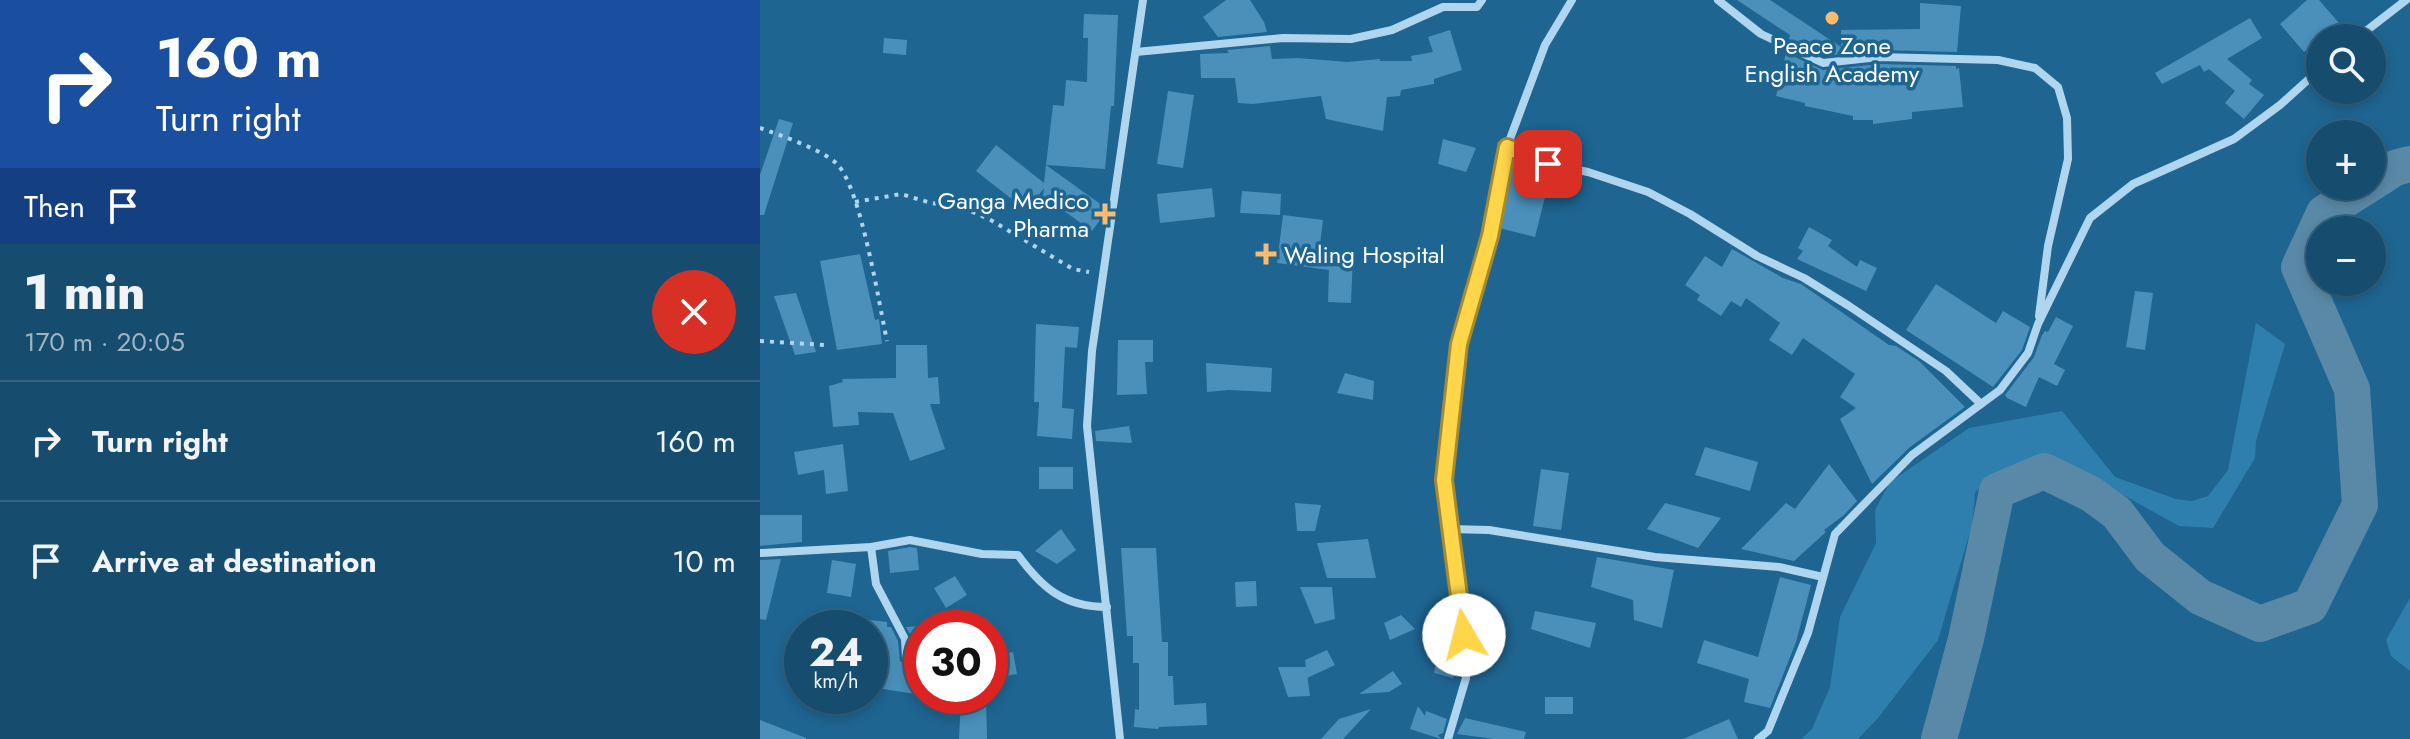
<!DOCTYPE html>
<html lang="en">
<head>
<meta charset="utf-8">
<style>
	:root { --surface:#164c6d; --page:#235675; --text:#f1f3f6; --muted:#9eb4c2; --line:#356380 }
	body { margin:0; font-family:Jost,sans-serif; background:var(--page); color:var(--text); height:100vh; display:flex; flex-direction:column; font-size:30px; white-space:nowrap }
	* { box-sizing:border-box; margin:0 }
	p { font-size:26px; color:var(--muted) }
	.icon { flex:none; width:44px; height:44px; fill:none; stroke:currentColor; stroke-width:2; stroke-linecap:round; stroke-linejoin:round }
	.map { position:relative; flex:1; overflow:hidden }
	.panel { display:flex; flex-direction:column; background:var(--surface); width:760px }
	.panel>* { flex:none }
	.banner { background:#1a4fa0; color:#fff; overflow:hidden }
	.controls { position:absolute; left:1546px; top:24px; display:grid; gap:16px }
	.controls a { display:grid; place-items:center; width:80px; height:80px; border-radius:50%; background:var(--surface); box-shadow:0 4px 12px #0003,0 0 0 2px var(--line); font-size:40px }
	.speed { position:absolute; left:24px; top:610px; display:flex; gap:16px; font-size:40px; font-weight:700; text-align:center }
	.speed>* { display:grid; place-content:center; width:104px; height:104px; border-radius:50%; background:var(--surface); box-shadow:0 4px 12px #0003,0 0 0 2px var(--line); line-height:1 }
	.speed small { font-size:20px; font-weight:400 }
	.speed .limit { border:12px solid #d22; background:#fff; color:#111 }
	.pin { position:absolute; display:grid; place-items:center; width:68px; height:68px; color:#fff; margin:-34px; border-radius:16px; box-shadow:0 4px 12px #0006 }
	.me { position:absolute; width:88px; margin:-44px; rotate:352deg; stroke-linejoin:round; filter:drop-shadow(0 0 6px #0008) }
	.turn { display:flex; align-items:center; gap:28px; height:168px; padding:0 24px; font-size:36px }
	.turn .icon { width:104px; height:104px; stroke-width:2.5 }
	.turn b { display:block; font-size:56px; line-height:68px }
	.then { display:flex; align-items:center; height:76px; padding:0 24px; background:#0003; gap:16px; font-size:30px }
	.round { display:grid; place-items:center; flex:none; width:84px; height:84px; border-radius:42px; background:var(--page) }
	.head { display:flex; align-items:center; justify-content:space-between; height:136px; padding:0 24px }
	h1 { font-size:48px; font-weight:800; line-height:60px }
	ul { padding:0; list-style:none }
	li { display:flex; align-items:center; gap:24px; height:120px; padding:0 24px; border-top:2px solid var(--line) }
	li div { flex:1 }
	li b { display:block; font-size:30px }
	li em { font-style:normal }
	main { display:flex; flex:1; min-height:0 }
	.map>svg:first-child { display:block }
	.green { fill:#2e7fad }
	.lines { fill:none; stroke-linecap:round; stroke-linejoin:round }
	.river { stroke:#5989a7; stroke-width:36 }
	.building { fill:#4a90ba }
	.path { stroke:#afd6ee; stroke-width:4; stroke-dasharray:4 6; stroke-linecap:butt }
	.minor { stroke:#afd6ee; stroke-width:8 }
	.route-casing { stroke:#a68a30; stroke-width:20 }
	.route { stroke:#ffd54a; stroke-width:14 }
	.poi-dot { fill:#fcba6e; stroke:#1e6591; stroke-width:3 }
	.labels { text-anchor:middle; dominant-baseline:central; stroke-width:7; stroke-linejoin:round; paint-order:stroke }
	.poi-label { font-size:24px; fill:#fff; stroke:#1e6591 }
</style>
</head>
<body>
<main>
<section class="panel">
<div class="banner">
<div class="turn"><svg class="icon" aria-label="right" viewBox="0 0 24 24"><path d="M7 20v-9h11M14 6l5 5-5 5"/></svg><div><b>160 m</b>Turn right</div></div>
<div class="then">Then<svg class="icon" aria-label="arrive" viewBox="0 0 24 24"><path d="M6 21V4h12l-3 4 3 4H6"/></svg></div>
</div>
<div class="head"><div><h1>1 min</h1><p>170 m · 20:05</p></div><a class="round" style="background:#d93025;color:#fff"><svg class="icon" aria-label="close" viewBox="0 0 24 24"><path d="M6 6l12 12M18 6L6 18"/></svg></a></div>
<ul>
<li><svg class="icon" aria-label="right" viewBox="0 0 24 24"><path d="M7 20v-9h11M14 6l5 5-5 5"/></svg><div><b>Turn right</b></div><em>160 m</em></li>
<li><svg class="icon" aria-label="arrive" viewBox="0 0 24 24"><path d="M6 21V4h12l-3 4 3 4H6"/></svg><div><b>Arrive at destination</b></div><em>10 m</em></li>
</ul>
</section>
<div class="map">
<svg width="1650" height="739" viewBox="0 0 1650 739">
	<rect width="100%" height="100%" fill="#1e6591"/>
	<!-- green -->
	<g class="green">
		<path d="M1496 323 1525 344 1496 441 1495 458 1453 528 1419 526 1307 464 1272 463 1226 480 1215 493 1212 525 1178 640 1118 718 1098 739H1041L1052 729 1070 687 1080 617 1116 543 1115 510 1130 482 1209 428 1302 411 1355 477 1416 499 1432 501 1448 496 1468 470Z"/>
		<path d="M1650 598V671L1631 656 1626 640Z"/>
	</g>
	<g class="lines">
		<!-- river -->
		<g class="river">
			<path d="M1612 183 1635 168 1650 164"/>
			<path d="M1179 739 1206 639 1237 491 1284 471 1331 494 1357 513 1390 557 1440 597 1500 624 1550 606 1600 505 1592 389 1539 267 1564 213 1607 186"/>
		</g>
	</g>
	<!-- building -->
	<g class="building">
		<path d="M466 0H490L504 22 507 32 458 37 443 17Z"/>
		<path d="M977 0H1010L1081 47V30L1160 29V3L1201 6 1197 52 1119 50 1064 56 1029 39 1030 35Z"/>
		<path d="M1547 0H1559L1579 23 1544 52 1520 24Z"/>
		<path d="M324 14 358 15 354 106H351L345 169 286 165 293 105 304 106 306 80 327 82 328 38H323Z"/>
		<path d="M1490 18 1502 38 1467 59 1492 80 1489 84 1504 95 1484 119 1465 103 1475 91 1449 69 1444 72 1440 65 1402 84 1395 73Z"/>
		<path d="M690 30 702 70 674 79V84L641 90 640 96 627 97 623 131 566 119 561 96 493 104 478 103 475 78H441L440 54 469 53 467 50 510 46 512 59 538 58 587 62 620 59V61H652L651 56 673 52 668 37Z"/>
		<path d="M124 38 147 40 146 55 123 53Z"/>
		<path d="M1026 53 1063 70 1119 64 1196 66V69L1199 68 1203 107 1152 112V119L1113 124V120H1093V116L1045 106V103L1016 96Z"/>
		<path d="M408 91 434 95 423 168 397 164Z"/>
		<path d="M19 119 33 123 4 215H0V175Z"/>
		<path d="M683 139 716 148 706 172 678 164Z"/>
		<path d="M236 145 284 183 286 165 346 208 345 213 332 231 283 196 284 188 267 211 216 171Z"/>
		<path d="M753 164 791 173 775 237 739 228Z"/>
		<path d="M452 188 455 217 400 223 397 194Z"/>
		<path d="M482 191 521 194 520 215 480 213Z"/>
		<path d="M523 215 563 220 559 253 593 255 591 303 568 302 569 270 517 263Z"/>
		<path d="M1049 227 1072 240 1068 246 1097 267 1100 260 1117 268 1106 291 1037 259 1043 251 1038 248Z"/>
		<path d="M972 249 1023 278 1041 284 1129 345 1136 346 1159 361 1205 407 1150 447 1112 484 1080 419 1096 408 1080 397 1095 374 1043 338 1032 355 1009 340 1020 323 986 298 981 307 971 301 961 316 937 300 940 295 925 285 945 256 962 267Z"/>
		<path d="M100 254 115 320 119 319 122 344 77 350 60 261Z"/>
		<path d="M1176 284 1236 323 1243 311 1270 327 1262 350 1233 387 1146 330Z"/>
		<path d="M1375 291 1393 293 1385 350 1366 347Z"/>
		<path d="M36 293 56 352 35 355 14 296Z"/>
		<path d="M1296 317 1313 326 1294 364 1305 370 1297 386 1279 377 1266 407 1247 398 1245 395 1274 357 1282 335 1285 331 1288 332Z"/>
		<path d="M276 324 319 327 317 348 305 347 302 408 314 409 312 439 277 436 279 402H274Z"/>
		<path d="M358 340H393V362H385L387 394 357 395Z"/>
		<path d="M136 345H167L168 378 178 377 180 404H170L185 449 150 461 133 413 98 412 99 425 73 427 69 386 83 382 82 379 136 378Z"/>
		<path d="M446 363 512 368 511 392 469 390 447 392Z"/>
		<path d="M585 373 614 381 613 400 577 393Z"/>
		<path d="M369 426 372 443 336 441 335 431Z"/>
		<path d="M83 444 88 491 66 494 64 470 38 475 34 452Z"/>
		<path d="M945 447 998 462 990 491 935 475Z"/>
		<path d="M1069 464 1097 501 1084 515 1064 530 1066 532 1034 561 981 549 1026 503 1035 509Z"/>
		<rect x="279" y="467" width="34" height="22"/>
		<path d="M781 469 809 473 801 530 773 526Z"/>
		<path d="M535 503 561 505 555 531H537Z"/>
		<path d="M905 503 961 518 938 548 887 529Z"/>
		<path d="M0 515H42V542L0 546Z"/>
		<path d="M301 529 316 550 297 564 275 551Z"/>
		<path d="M608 539 616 578H567L557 543Z"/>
		<path d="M150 547 157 548 159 570 130 573 128 551Z"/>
		<path d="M361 548H396L402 642H408V676H413L414 705 446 703 447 725 399 727 398 729 374 727 375 709 379 710V663H373V636H367Z"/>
		<path d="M837 557 914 570 902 628 874 620 873 600 831 587Z"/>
		<path d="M21 559 6 620 0 619V560Z"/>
		<path d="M72 560 96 564 91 597 67 593Z"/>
		<path d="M195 576 207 595 186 608 174 588Z"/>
		<path d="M1020 577 1051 585 1036 642 1010 708 984 702 989 679 937 663 944 640 998 657Z"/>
		<path d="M496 581 497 606 476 607 475 582Z"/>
		<path d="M540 587H572L575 619 555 624Z"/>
		<path d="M775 611 836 623 830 648 771 629Z"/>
		<path d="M641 615 655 629 630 640 624 623Z"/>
		<path d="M110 620 127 622V627H131L138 641 140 661 146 665 150 663 153 658 152 638 146 627 162 626V695L110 687Z"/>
		<path d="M567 650 575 665 547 678 545 660Z"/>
		<path d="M253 652 257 674 233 678 230 656Z"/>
		<path d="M677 655 696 661 693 678 674 673Z"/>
		<path d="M518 667H546L550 696 528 697Z"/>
		<path d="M633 671 642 684 629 692 599 694Z"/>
		<path d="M201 696H226L227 739H199Z"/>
		<rect x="785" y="697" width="28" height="17"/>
		<path d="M658 706 665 716 666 711 687 719 683 733 678 735 681 739 650 729Z"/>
		<path d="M611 709 583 739H561L579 719Z"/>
		<path d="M705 718 766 732 764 739H734L697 734Z"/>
		<path d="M969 719 978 739H923Z"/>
		<path d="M0 720 46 738V739H0Z"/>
	</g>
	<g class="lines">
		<!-- path -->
		<g class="path">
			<path d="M0 128C20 135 63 150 77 164 101 188 119 304 127 341"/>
			<path d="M95 202 141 194 171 203 201 207 229 219 313 269 329 272"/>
			<path d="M0 341 64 345"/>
		</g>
		<!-- minor -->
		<g class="minor">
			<path d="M958 0 1001 34 1063 63 1119 57 1238 60 1275 68 1298 87 1307 118 1308 159 1288 246 1279 316"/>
			<path d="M1597 38 1646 0"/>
			<path d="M376 52 523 38 591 39 632 30 683 7H717L722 0"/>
			<path d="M747 147 788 164 828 172 888 192 930 214 997 256 1044 278 1089 306 1186 371 1221 404"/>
			<path d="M689 529 729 530 895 557 1019 567 1063 577"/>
			<path d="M111 547 116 584 145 639 146 658"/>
			<path d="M0 553 111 547 150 540 222 554 258 555C282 588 304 607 347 607"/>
			<path d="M360 739 327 426 332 351 383 0"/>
			<path d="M688 739 706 678 704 635 684 480 699 344 730 236 747 147 785 45 812 0"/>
			<path d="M998 739 1008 731 1048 633 1075 534 1152 455 1240 390 1268 353 1278 324 1330 218 1373 184 1474 139 1520 105 1560 69"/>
		</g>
	</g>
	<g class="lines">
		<!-- route casing -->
		<g class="route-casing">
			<path id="route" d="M704 635 684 480 699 344 730 236 747 147 788 164"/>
		</g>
		<!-- route -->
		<use href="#route" class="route"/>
	</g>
	<!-- markers -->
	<g class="poi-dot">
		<circle cx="1072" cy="18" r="8"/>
		<path d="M341 202h8v8h8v8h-8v8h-8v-8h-8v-8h8z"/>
		<path d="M502 242h8v8h8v8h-8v8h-8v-8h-8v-8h8z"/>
	</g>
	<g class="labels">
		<!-- poi labels -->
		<g class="poi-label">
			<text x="1072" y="45">Peace Zone<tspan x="1072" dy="28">English Academy</tspan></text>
			<text x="329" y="200" text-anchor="end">Ganga Medico<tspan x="329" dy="28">Pharma</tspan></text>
			<text x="524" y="254" text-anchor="start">Waling Hospital</text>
		</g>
	</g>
</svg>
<div class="controls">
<a><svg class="icon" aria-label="search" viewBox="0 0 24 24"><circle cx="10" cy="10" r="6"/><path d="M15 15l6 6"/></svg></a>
<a>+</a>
<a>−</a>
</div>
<div class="speed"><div>24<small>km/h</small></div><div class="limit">30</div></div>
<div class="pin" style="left:788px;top:164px;background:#d93025"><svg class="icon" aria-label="arrive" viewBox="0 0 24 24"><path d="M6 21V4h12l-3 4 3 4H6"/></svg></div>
<svg class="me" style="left:704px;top:635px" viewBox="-20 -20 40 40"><circle r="19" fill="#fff"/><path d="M0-13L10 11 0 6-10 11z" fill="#ffd54a"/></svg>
</div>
</main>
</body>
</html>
